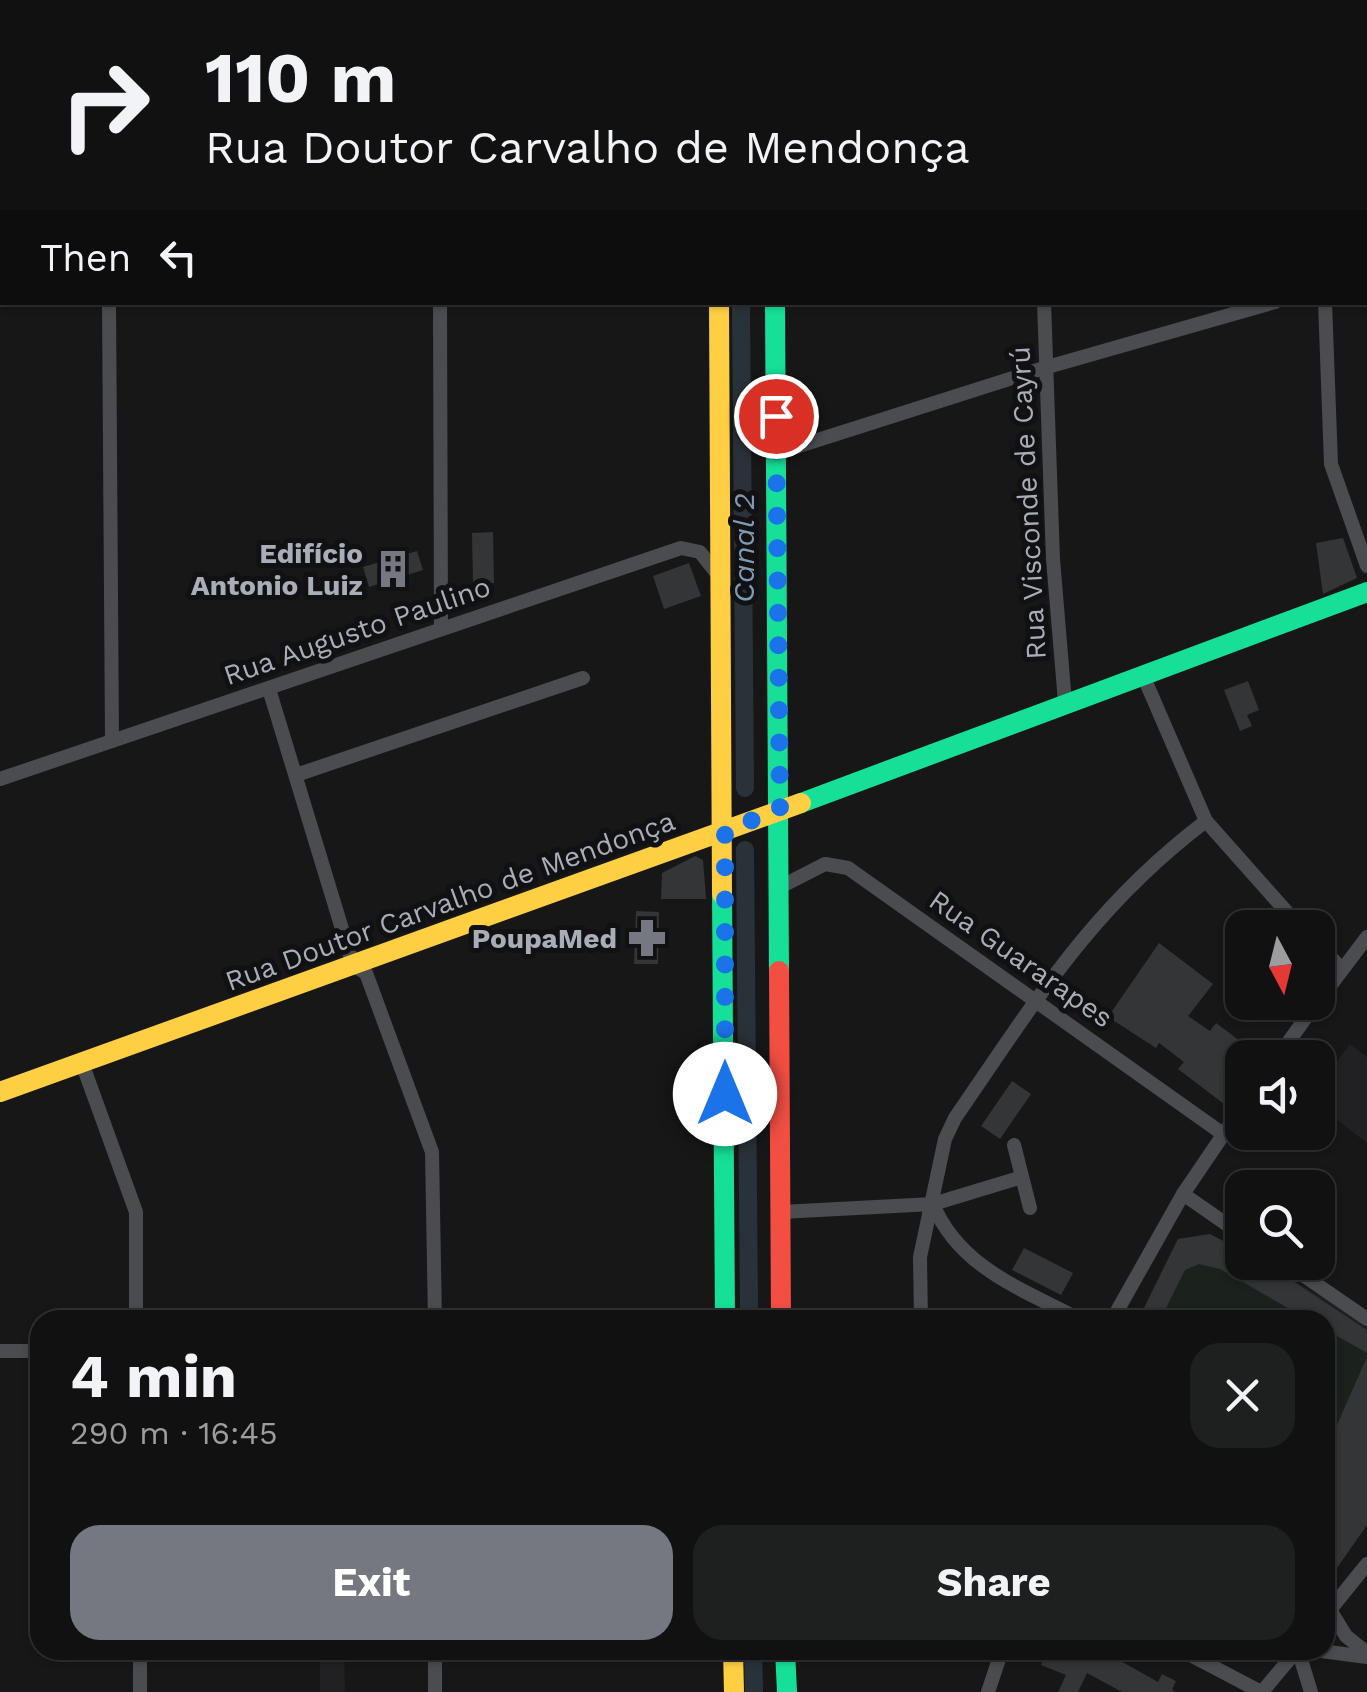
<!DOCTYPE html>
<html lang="en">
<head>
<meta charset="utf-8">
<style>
	:root { --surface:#111; --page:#1e1f1f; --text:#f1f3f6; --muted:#9c9d9f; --line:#303131; --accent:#757880 }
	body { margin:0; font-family:"Work Sans",sans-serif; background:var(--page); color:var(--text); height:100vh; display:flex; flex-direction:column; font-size:38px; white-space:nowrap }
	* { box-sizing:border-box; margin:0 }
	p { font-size:32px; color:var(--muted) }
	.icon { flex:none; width:55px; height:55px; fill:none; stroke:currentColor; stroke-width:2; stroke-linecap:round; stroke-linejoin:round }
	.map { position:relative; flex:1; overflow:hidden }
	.sheet { position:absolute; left:30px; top:1310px; width:1305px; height:350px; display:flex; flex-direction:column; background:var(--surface); border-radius:30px; box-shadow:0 2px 8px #0004,0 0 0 2px var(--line) }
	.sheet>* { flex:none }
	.hud { position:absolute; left:0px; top:0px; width:1368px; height:305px; box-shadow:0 2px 8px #0004,0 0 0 2px var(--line); background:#111; color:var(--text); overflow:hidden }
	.needle { width:65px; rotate:173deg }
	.fabs { position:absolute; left:1225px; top:910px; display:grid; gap:20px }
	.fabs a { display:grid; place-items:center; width:110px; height:110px; border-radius:20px; background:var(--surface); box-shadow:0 2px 8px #0004,0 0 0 2px var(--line); font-size:50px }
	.pin { position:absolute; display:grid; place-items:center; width:85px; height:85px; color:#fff; margin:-42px; border:5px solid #fff; border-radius:50%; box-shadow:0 2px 10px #0007 }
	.me { position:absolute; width:110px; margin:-55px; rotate:0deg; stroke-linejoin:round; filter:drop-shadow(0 0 8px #0008) }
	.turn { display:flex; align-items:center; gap:35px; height:210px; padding:0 40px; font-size:45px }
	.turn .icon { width:130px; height:130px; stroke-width:2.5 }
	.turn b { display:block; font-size:70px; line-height:85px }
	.then { display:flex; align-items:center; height:95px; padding:0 40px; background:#0003; gap:20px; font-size:38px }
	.round { display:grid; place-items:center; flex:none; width:105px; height:105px; border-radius:30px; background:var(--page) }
	.headline { display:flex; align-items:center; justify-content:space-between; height:170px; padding:0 40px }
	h1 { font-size:60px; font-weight:700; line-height:75px }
	.primary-button { display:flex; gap:20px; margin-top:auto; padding:20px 40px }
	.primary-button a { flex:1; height:115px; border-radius:30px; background:var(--accent); color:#fff; font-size:40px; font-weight:700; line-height:115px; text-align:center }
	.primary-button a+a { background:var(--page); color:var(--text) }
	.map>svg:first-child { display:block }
	.built { fill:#212124 }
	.green { fill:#1b211c }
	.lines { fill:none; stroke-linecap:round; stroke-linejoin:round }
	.canal { stroke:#2a3239; stroke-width:18 }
	.building { fill:#343537 }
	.street { stroke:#4b4c50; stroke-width:14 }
	.fast { stroke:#16e098; stroke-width:20 }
	.slow { stroke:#ffcf43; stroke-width:20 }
	.jam { stroke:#f24e42; stroke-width:20 }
	.route { stroke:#1a73e8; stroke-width:18; stroke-dasharray:0 32.4 }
	.labels { text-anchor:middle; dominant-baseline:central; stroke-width:10; stroke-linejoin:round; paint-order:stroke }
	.street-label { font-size:28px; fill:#a8adb8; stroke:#111113 }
	.poi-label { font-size:28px; font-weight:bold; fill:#a8adb8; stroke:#111113; text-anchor:end }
	.water-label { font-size:30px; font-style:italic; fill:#7f9bb3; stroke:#111113 }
</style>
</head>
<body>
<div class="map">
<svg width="1367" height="1692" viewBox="0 0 1367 1692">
	<rect width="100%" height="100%" fill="#171717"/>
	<!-- built -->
	<g class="built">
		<path d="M1350 1044 1367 1057V1143L1318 1105V1087Z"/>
		<path d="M286 1650H344L345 1692H320V1660H287Z"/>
	</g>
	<!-- green -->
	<path class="green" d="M1210 1234 1242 1251V1262L1264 1263 1367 1323V1525L1325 1585V1320H1138L1178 1239Z"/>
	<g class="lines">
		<!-- canal -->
		<g class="canal">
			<path d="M740 0V2"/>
			<path d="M741 307 745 788"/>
			<path d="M745 850 749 1309"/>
			<path d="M753 1650 754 1692"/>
		</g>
	</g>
	<!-- building -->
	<g class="building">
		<path d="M493 532 494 583H473L472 533Z"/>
		<path d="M1343 538 1357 578 1323 594 1316 543Z"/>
		<path d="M417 551 423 570 369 587 363 567Z"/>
		<path d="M689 563 701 596 664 609 653 576Z"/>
		<path d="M1248 681 1259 710 1247 715 1252 726 1240 731 1224 690Z"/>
		<path d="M695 856 703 860 706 899H661L662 873Z"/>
		<path d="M636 911 659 912 658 964H634Z"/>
		<path d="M1159 943 1213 984 1188 1016 1210 1031 1216 1023 1263 1058H1242V1079L1224 1104 1178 1069 1184 1062 1159 1043 1156 1048 1108 1017Z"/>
		<path d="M1012 1081 1031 1094 1000 1139 981 1126Z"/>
		<path d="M1210 1234 1242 1251V1262H1264L1367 1330V1353L1325 1329V1320H1309L1220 1269 1199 1264 1185 1270 1160 1320H1138L1178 1239Z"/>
		<path d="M1024 1248 1073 1273 1061 1295 1012 1270Z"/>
		<path d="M1367 1357V1525L1325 1585V1452Z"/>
		<path d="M1047 1650H1101L1158 1682 1162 1674 1176 1681 1172 1690 1176 1692H1122L1087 1673 1078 1692H1058L1066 1675 1041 1665Z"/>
	</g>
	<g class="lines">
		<!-- street -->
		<g class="street">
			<path d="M104 0V2"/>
			<path d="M438 0V2"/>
			<path d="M1323 0V2"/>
			<path d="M1047 2V0"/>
			<path d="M0 293H2"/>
			<path d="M109 302 112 741"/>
			<path d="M440 302 441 627"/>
			<path d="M1044 302 1053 559 1065 702"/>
			<path d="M1325 302 1331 464 1367 566"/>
			<path d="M777 453 1044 368 1275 302"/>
			<path d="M1142 673 1206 821 1301 928"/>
			<path d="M269 689 353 965 366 973 432 1152 435 1320"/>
			<path d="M296 775 583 678"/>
			<path d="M0 779 681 548 700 552 718 575"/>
			<path d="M782 886 825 864 848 868 1223 1134"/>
			<path d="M1318 944 1342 969"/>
			<path d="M1318 1002 1367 937"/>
			<path d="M1277 1058 1317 1002"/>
			<path d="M82 1063 136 1212V1320"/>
			<path d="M1014 1145 1030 1208"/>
			<path d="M1183 1194 1242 1235"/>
			<path d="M933 1204 1022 1177"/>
			<path d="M781 1212 933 1204C959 1268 1024 1290 1081 1320"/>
			<path d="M1284 1262 1367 1319"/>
			<path d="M921 1320 920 1257 945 1139 955 1118C1035 1002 1091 908 1206 821"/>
			<path d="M1112 1320 1183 1194 1242 1107"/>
			<path d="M0 1351H40"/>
			<path d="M1330 1610 1346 1636 1367 1653"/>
			<path d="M1325 1616 1367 1564"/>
			<path d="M140 1650V1692"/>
			<path d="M1181 1650 1261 1692"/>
			<path d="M1298 1650 1311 1692"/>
			<path d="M1314 1650 1367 1657"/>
			<path d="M435 1692V1650"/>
			<path d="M988 1692 1002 1650"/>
			<path d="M1262 1692 1297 1650"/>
		</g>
		<!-- fast -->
		<g class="fast">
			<path d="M775 302 779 971"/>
			<path d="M801 803 1367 592"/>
			<path d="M722 894 725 1320"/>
			<path d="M785 1650 787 1692"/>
		</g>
		<!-- slow -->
		<g class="slow">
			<path d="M715 0V2"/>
			<path d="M719 302 722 894"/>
			<path d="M0 1092 801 803"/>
			<path d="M733 1650 734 1692"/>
		</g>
		<!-- jam -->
		<g class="jam">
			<path d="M773 0V2"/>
			<path d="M779 971 781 1320"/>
		</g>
	</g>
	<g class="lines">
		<!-- route -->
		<path class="route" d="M725 1094V831L780 809 776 416"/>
	</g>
	<!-- icons -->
	<defs>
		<g id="building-bare" transform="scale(3)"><path d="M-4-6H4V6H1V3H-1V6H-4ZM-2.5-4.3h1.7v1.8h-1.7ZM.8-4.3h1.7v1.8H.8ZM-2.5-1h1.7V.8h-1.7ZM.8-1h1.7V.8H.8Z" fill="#757880" stroke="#111113" stroke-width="2.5" paint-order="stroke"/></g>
		<g id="pharmacy-bare" transform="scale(3)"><path d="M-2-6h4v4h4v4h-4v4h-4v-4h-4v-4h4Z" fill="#757880" stroke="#111113" stroke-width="2.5" paint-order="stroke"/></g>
	</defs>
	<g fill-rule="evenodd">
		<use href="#building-bare" x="393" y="569"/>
		<use href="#pharmacy-bare" x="647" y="938"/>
	</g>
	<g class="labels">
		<!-- street labels -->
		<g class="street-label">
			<text transform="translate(1028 503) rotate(-93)">Rua Visconde de Cayrú</text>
			<text transform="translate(357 631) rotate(-19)">Rua Augusto Paulino</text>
			<text transform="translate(450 901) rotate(-20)">Rua Doutor Carvalho de Mendonça</text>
			<text transform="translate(1021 959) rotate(35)">Rua Guararapes</text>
		</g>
		<!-- poi labels -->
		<g class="poi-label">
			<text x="363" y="553">Edifício<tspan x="363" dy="32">Antonio Luiz</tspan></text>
			<text x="617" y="938">PoupaMed</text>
		</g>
		<!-- water labels -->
		<g class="water-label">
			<text transform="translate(743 548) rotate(-90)">Canal 2</text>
		</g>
	</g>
</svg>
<div class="fabs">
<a><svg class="needle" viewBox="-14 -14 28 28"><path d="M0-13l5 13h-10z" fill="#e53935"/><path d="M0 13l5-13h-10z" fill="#9c9d9f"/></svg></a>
<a><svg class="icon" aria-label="sound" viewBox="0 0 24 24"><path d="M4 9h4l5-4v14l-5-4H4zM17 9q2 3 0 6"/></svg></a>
<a><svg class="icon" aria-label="search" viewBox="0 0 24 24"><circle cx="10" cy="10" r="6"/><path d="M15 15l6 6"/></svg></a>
</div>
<div class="pin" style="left:776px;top:416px;background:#d93025"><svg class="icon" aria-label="arrive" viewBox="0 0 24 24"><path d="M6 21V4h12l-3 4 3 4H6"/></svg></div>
<svg class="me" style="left:725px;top:1094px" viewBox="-20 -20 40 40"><circle r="19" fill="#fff"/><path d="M0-13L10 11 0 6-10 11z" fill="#1a73e8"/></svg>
<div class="hud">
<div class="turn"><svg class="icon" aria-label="right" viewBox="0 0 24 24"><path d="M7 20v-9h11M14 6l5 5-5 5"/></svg><div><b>110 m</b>Rua Doutor Carvalho de Mendonça</div></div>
<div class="then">Then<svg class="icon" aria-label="left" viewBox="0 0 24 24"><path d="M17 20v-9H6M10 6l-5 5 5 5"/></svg></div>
</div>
<section class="sheet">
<div class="headline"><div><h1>4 min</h1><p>290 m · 16:45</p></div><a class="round"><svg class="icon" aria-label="close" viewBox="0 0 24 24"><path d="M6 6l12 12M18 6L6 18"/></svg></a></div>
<div class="primary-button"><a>Exit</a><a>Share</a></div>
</section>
</div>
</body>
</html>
